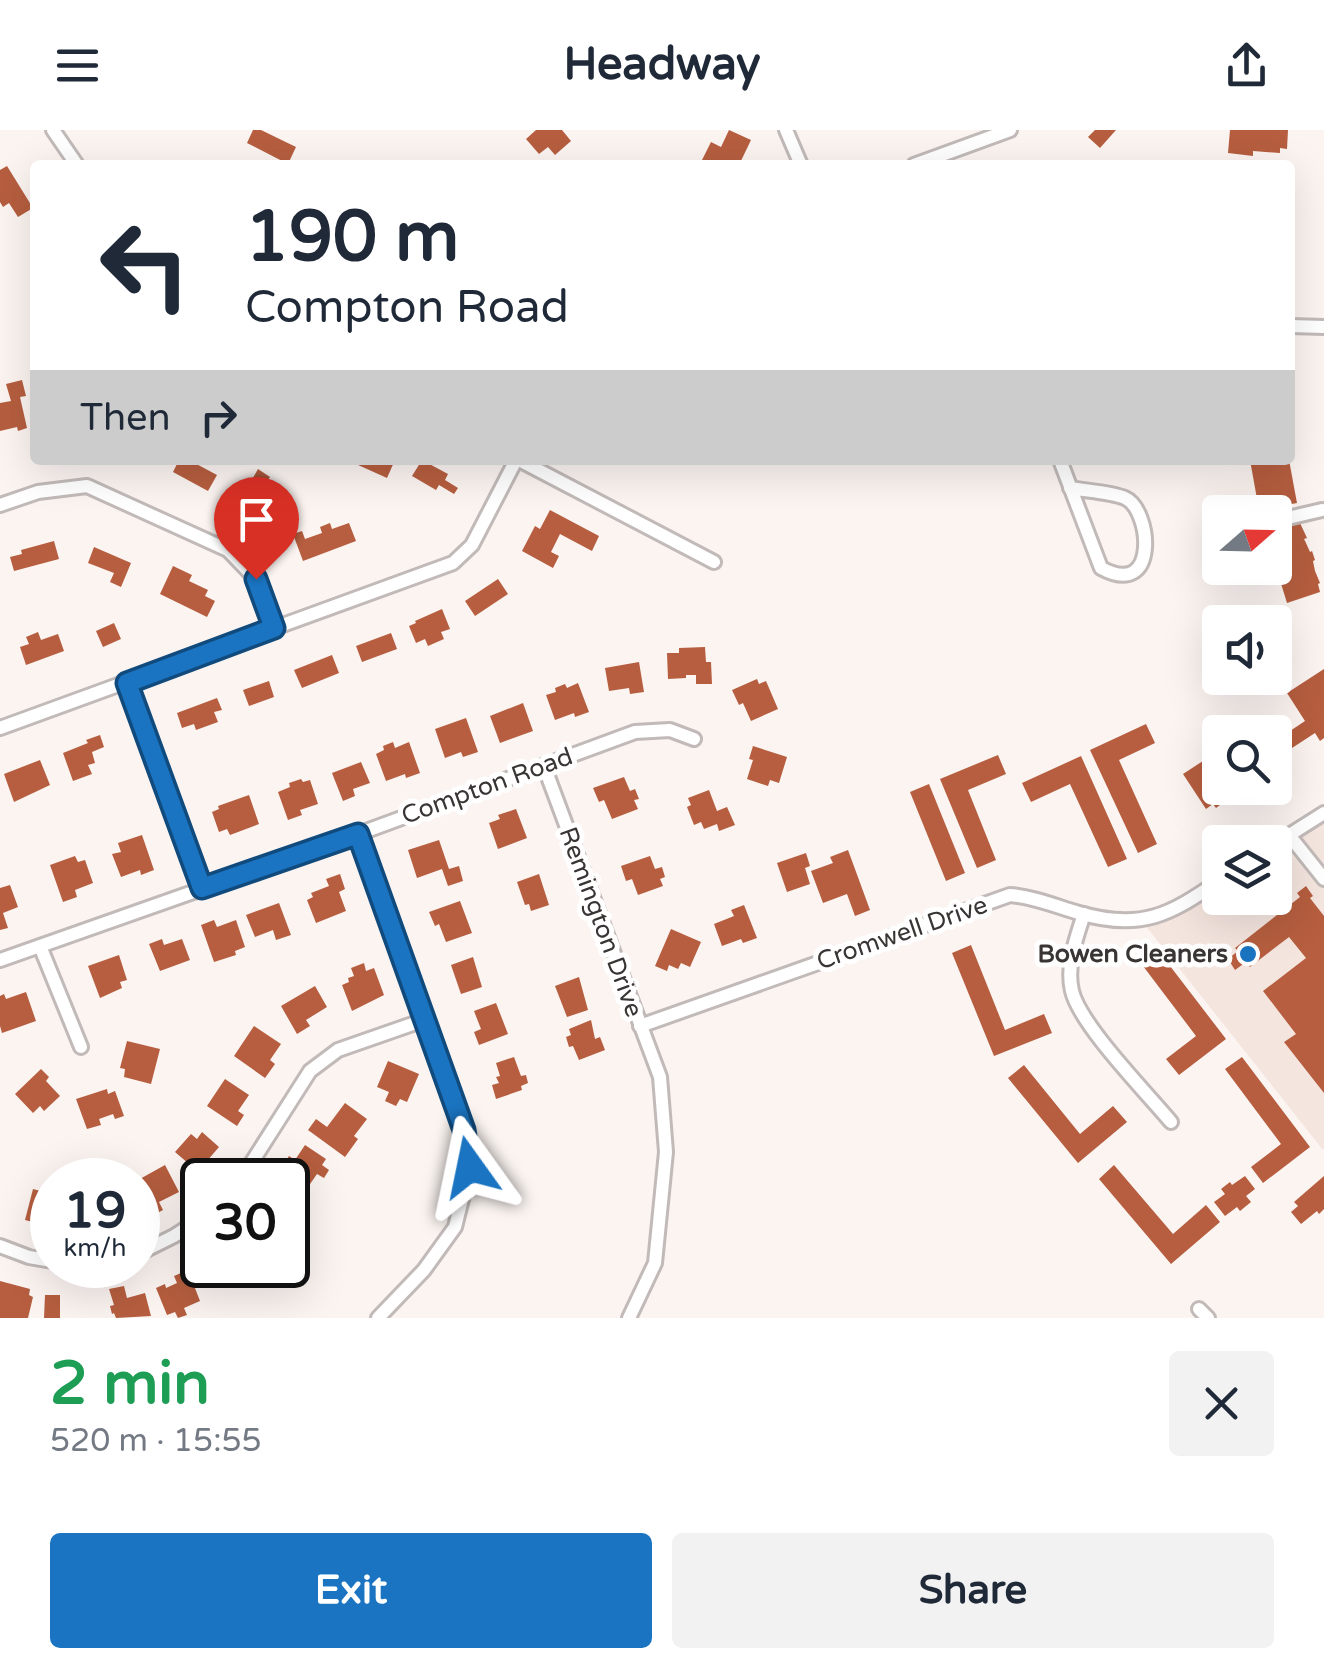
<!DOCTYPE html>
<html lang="en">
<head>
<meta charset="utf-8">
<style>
	:root { --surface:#fff; --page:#f2f2f3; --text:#1f2937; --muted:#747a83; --accent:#1a74c1 }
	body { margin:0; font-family:"Varela Round",sans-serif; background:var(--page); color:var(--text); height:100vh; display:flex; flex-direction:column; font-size:38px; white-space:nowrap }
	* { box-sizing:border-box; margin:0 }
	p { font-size:32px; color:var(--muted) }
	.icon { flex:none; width:55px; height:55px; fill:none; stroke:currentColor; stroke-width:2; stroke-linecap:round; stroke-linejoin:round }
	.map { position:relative; height:1188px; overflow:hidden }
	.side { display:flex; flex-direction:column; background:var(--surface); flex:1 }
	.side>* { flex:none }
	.banner { position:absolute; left:30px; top:30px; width:1265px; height:305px; border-radius:10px; box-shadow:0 10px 40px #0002; background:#fff; color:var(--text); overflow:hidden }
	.needle { width:65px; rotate:70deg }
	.fabs { position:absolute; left:1202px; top:365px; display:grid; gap:20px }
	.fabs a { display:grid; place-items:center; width:90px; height:90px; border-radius:10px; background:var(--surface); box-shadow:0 10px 40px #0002; font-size:50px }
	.speed { position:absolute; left:30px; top:1028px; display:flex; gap:20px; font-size:50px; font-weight:700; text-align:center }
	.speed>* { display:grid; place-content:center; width:130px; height:130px; border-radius:50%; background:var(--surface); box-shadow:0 10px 40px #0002; line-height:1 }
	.speed small { font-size:25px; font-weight:400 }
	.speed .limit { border:5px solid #111; border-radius:15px; background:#fff; color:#111 }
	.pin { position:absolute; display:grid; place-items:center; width:85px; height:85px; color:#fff; margin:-102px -42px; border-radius:50% 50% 50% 0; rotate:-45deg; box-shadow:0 0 10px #0007 }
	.pin .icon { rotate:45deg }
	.me { position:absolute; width:110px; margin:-55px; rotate:348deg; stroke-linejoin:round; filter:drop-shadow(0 0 8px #0008) }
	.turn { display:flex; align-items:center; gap:35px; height:210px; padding:0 50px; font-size:45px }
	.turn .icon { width:130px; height:130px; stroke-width:2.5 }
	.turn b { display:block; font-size:70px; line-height:85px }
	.then { display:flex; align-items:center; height:95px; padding:0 50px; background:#0003; gap:20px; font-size:38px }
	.round { display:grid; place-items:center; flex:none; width:105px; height:105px; border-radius:10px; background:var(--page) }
	.head { display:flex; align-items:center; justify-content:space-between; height:170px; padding:0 50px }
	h1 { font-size:60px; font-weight:800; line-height:75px; color:#1e9e55 }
	.action { display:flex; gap:20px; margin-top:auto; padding:20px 50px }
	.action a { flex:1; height:115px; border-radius:10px; background:var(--accent); color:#fff; font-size:40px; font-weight:800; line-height:115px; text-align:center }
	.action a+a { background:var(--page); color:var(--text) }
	header { display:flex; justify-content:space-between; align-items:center; height:130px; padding:0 50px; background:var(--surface); font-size:45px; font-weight:800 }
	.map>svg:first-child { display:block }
	.built { fill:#f5e5df }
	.building { fill:#b65e3f }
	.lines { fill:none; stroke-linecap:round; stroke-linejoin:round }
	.minor-casing { stroke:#c1bab8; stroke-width:18 }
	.minor { stroke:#fff; stroke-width:12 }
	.route-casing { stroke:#114b7d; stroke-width:25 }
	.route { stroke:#1a74c1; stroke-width:18 }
	.poi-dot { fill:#1a74c1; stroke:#fff; stroke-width:4 }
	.labels { text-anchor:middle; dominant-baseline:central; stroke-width:10; stroke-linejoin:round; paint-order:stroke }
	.street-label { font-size:25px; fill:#383534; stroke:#fff }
	.poi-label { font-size:25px; font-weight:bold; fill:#383534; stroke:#fff; text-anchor:end }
</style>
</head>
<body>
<header><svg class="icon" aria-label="menu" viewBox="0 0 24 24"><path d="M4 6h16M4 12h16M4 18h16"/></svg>Headway<svg class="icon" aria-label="share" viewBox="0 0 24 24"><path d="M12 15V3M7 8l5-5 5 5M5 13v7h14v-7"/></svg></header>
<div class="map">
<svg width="1324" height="1188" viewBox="0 0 1324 1188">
	<rect width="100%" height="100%" fill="#fbf4f1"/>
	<!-- built -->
	<path class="built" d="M1324 683V1018L1323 1020 1141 790 1220 750V768H1275V714Z"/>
	<!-- building -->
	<g class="building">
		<path d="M253 0H261L296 17 288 34 247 13Z"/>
		<path d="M536 0H562L571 11 555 25 548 17 539 24 526 9Z"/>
		<path d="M729 0 751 10 739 35H713L702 30 711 12 721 17Z"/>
		<path d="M1095 0H1116L1100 18 1088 7Z"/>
		<path d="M1230 0H1288L1287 19 1280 18V23L1253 21V26L1228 23Z"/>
		<path d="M7 36 33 78 18 87 9 73 3 77 0 72V40Z"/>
		<path d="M22 250 26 266 20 267 27 298 18 301 17 297 0 301V273L11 271 6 254Z"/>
		<path d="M179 330H189L217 345 208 361 173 342Z"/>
		<path d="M347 330H395L387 348Z"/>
		<path d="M422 330 448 344 445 350 458 358 454 364 439 355 436 360 412 346Z"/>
		<path d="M1250 330H1289L1297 373 1259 380Z"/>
		<path d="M258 339 270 347 262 358 286 374 272 393 240 371Z"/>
		<path d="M550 380 599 406 592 421 560 404 551 422 559 426 553 438 522 421 535 396 540 399Z"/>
		<path d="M330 393 332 399 349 393 356 411 303 431 293 404 302 401 305 409 322 403 320 397Z"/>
		<path d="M1300 393 1307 408 1304 409 1306 413 1310 422 1312 421 1315 430 1313 431 1315 441 1320 453 1318 454 1320 462 1287 473 1275 434V400Z"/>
		<path d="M54 411 59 429 14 441 10 427 22 424 21 420Z"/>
		<path d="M94 417 131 433 121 457 110 452 114 443 88 433Z"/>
		<path d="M173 436 192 445 189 451 208 460 205 466 215 471 207 487 160 464Z"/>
		<path d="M498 449 508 464 475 486 465 471Z"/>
		<path d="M442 479 450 499 441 502 444 509 428 516 425 509 416 513 409 496 416 493 415 491Z"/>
		<path d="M114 493 121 509 103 517 96 501Z"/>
		<path d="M38 502 41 510 58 504 64 521 26 535 20 517 29 514 26 507Z"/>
		<path d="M391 503 397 519 362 532 356 516Z"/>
		<path d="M705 517 706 532H711L712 554H696V545H686V548L668 549 667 523H679V518Z"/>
		<path d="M332 525 339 543 302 558 294 540Z"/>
		<path d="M639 532 644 562 630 564 629 558 609 561 605 538Z"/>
		<path d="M1324 539V608L1320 611 1315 603 1292 618 1284 605 1305 591 1287 563Z"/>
		<path d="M757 549 759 554 766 551 778 579 751 591 743 573 739 575 732 560Z"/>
		<path d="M269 551 274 567 249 576 243 560Z"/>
		<path d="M578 553 589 582 575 587 574 583 555 590 546 565 556 562 555 558 565 554 567 558Z"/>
		<path d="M217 568 222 580 214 582 218 592 196 600 194 594 182 598 177 583Z"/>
		<path d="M523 573 533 601 500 613 490 586Z"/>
		<path d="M466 588 478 622 463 627 461 622 445 628 435 599Z"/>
		<path d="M1146 594 1155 613 1119 630 1157 714 1138 723 1090 620Z"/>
		<path d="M100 605 104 617 92 622 95 633 88 635 92 644 73 651 63 623 88 613 86 610Z"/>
		<path d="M393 612 395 618 409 612 420 643 406 648 405 644 386 651 376 624 384 620 383 616Z"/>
		<path d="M753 616 787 627 779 653 770 650 768 656 747 649 753 630 749 629Z"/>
		<path d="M998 625 1006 644 968 660 996 730 977 738 940 649Z"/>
		<path d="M1081 626 1127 729 1108 737 1070 654 1031 672 1022 653Z"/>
		<path d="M1206 629 1220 651V658H1224L1229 664 1222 669 1224 672 1216 678 1213 674 1206 679 1183 644Z"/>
		<path d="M40 630 50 655 14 672 4 644Z"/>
		<path d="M361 632 370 653 353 659 355 666 343 671 332 643Z"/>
		<path d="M624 647 630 661 635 659 639 669 634 670 638 679 612 689 604 670 599 672 593 658Z"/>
		<path d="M301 649 303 652 310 650 318 674 300 680 302 685 288 690 278 662 290 657 289 653Z"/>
		<path d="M929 654 965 743 946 751 910 662Z"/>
		<path d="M709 660 717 681 727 677 735 695 719 701 717 694 704 699 701 692 694 695 687 677 691 675 688 668Z"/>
		<path d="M249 665 259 694 230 705 227 699 219 702 212 682 219 679 218 676Z"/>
		<path d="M516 679 527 708 498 719 489 693 500 689 498 685Z"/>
		<path d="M142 705 154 740 141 745 140 740 121 747 112 724 121 722 118 713Z"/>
		<path d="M439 710 449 739 459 736 463 751 448 756 442 739 417 748 408 720Z"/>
		<path d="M848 720 870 780 855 786 847 764 823 773 811 741 833 733 830 727Z"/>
		<path d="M806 723 810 736 805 738 810 754 787 762 777 733Z"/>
		<path d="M75 726 78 732 85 730 93 753 75 760 77 767 63 772 50 735Z"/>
		<path d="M650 726 655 739 662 737 665 747 660 749 663 756 638 765 632 749 626 751 621 736Z"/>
		<path d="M340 744 345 759 339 762 346 781 316 793 307 770 313 767 311 763 329 756 326 749Z"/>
		<path d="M539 744 549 775 531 781 529 774 525 775 517 752Z"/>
		<path d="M10 755 18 777 3 783 8 798 0 800V758Z"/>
		<path d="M1306 756 1313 766 1310 768 1324 786V963L1284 912 1296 904 1263 861 1306 828 1289 807 1250 837 1246 832 1235 840 1228 829 1238 821 1235 818 1300 767 1297 763Z"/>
		<path d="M460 771 472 803 446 812 439 794 435 796 429 782Z"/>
		<path d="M279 773 291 805 276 810 273 800 255 807 246 785Z"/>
		<path d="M744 775 757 808 743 813 741 809 722 816 714 794 734 786 731 780Z"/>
		<path d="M214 790 217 797 236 790 245 817 235 821 236 825 214 832 201 795Z"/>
		<path d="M671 799 701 812 690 837 681 833 678 839 669 835 667 841 655 836Z"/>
		<path d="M162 809 164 815 182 809 190 830 160 841 149 814Z"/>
		<path d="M971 815 1005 900 1044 884 1052 903 994 926 952 823Z"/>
		<path d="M1157 819 1226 909 1179 945 1166 929 1196 906 1140 832Z"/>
		<path d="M119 825 127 850 120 852 122 858 100 868 88 836Z"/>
		<path d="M473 827 482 857 461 864 451 835Z"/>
		<path d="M364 833 366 841 374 838 384 865 352 881 342 855 349 852 348 848 354 846 351 838Z"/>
		<path d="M579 847 588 880 567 887 555 856Z"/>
		<path d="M315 856 327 877 306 890 310 896 297 904 281 876Z"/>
		<path d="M26 862 36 891 2 903 0 896V866L4 864 6 869Z"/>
		<path d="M496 873 508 904 479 915 474 902 481 899 474 881Z"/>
		<path d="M591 890 595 909 600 907 605 920 579 930 573 916 569 917 566 907 571 905 569 899Z"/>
		<path d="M254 896 281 914 270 930 275 934 265 948 234 926Z"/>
		<path d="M127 911 160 919 151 954 124 947 125 939 120 938Z"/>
		<path d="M514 927 521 946 526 945 528 953 521 956 522 960 496 969 492 955 499 953 496 947 500 946 496 933Z"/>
		<path d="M1242 927 1310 1017 1263 1053 1251 1037 1281 1014 1225 939Z"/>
		<path d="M388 931 419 944 407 972 400 969 396 976 385 971 389 962 377 957Z"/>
		<path d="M1024 935 1080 1004 1113 976 1127 992 1078 1033 1008 948Z"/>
		<path d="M41 939 49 947 46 951 60 966 44 981 40 976 33 983 15 964Z"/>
		<path d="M225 949 249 965 238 981 244 985 237 996 207 976Z"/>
		<path d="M107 959 108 964 115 961 124 986 115 989 113 984 99 989 101 995 87 999 76 969Z"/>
		<path d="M345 973 367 989 354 1006 358 1009 345 1027 308 1000 316 989 327 997Z"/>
		<path d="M202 1002 219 1017 207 1031 212 1035 203 1046 175 1022 191 1004 197 1009Z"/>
		<path d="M305 1015 326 1029 322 1035 329 1040 324 1048 317 1044 308 1057 280 1039 289 1026 295 1030Z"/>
		<path d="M165 1035 179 1062 159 1072 163 1080 150 1087 138 1063V1050Z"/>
		<path d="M1114 1035 1173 1104 1206 1075 1220 1092 1171 1134 1099 1049Z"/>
		<path d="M1245 1046 1255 1059 1246 1066 1251 1072 1240 1081 1237 1077 1225 1086 1214 1072 1225 1064 1221 1059 1230 1052 1232 1055Z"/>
		<path d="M1324 1046V1079L1319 1084 1317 1081 1301 1094 1291 1082 1298 1076 1294 1072Z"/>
		<path d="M33 1059 52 1064V1097L25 1090Z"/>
		<path d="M188 1140 200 1171 184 1178 187 1185 178 1188 175 1182 167 1185 156 1158 165 1154 166 1158 177 1153 174 1146Z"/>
		<path d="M0 1151 30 1159 29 1165 33 1167 28 1188H0Z"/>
		<path d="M124 1156 127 1168 145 1163 151 1186 116 1188 114 1183 112 1184 110 1176 114 1175 109 1159Z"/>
		<path d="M45 1165H60V1188H44Z"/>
	</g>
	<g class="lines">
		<!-- minor casing -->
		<g class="minor-casing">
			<g id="minor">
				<path d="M53 0 77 35"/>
				<path d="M786 0 801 35"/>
				<path d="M914 35 1010 0"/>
				<path d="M1290 196 1324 197"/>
				<path d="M519 330 714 432"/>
				<path d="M1060 330 1101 438C1160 470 1151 379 1125 368 1111 362 1086 361 1070 358"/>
				<path d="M0 375 38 362 87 356 228 420 256 449 274 499"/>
				<path d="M1275 391 1322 380"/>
				<path d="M127 553 202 758"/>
				<path d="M0 598 453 433 472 415 516 330"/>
				<path d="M544 636 660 947 666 1022 655 1133 629 1188"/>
				<path d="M358 704 463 1000 470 1037 455 1097 424 1140 378 1188"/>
				<path d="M1289 705 1324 749"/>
				<path d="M1275 714 1324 683"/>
				<path d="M1084 784C1076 808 1066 836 1072 861 1080 895 1146 962 1171 992"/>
				<path d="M40 816 81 917"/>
				<path d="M0 830 358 704 635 602 670 600 694 609"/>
				<path d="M640 896 1010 765C1034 767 1055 776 1079 783 1141 801 1170 785 1220 750"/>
				<path d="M238 1050 252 1032 310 941 338 920 424 890"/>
				<path d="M0 1116 29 1127 52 1131"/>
				<path d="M138 1124 174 1106 202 1088"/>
				<path d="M1199 1179 1208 1188"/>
			</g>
		</g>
		<!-- minor -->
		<use href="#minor" class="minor"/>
	</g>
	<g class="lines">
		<!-- route casing -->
		<g class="route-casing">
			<path id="route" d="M256 449 274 498 127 553 202 758 358 704 464 1000 470 1037"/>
		</g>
		<!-- route -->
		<use href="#route" class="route"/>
	</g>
	<!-- markers -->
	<circle class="poi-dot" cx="1248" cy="824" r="10"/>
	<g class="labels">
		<!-- street labels -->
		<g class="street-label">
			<text transform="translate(487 656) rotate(-20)">Compton Road</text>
			<text transform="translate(601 792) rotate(70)">Remington Drive</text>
			<text transform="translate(902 803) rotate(-19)">Cromwell Drive</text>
		</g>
		<!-- poi labels -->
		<g class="poi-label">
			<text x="1228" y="824">Bowen Cleaners</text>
		</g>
	</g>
</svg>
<div class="fabs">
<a><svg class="needle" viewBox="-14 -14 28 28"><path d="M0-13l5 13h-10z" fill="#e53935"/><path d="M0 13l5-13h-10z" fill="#747a83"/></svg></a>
<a><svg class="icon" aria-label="sound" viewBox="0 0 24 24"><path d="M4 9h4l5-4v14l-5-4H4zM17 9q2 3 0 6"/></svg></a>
<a><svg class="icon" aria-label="search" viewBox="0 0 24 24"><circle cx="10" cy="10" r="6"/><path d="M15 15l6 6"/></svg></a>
<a><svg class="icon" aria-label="layers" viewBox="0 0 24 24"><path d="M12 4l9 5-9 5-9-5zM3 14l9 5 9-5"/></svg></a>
</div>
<div class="speed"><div>19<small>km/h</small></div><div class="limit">30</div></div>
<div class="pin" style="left:256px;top:449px;background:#d93025"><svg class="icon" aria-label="arrive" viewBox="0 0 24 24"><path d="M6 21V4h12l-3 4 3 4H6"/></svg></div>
<svg class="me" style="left:470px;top:1037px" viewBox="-20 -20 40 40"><path d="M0-17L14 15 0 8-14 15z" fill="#1a74c1" stroke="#fff" stroke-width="4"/></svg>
<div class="banner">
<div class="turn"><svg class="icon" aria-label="left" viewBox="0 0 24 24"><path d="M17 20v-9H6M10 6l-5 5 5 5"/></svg><div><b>190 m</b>Compton Road</div></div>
<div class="then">Then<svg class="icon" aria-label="right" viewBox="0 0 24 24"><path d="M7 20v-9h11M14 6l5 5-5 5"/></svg></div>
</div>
</div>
<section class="side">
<div class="head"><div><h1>2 min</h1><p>520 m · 15:55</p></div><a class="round"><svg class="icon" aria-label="close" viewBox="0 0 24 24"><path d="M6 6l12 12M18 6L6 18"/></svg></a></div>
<div class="action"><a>Exit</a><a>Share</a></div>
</section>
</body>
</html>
